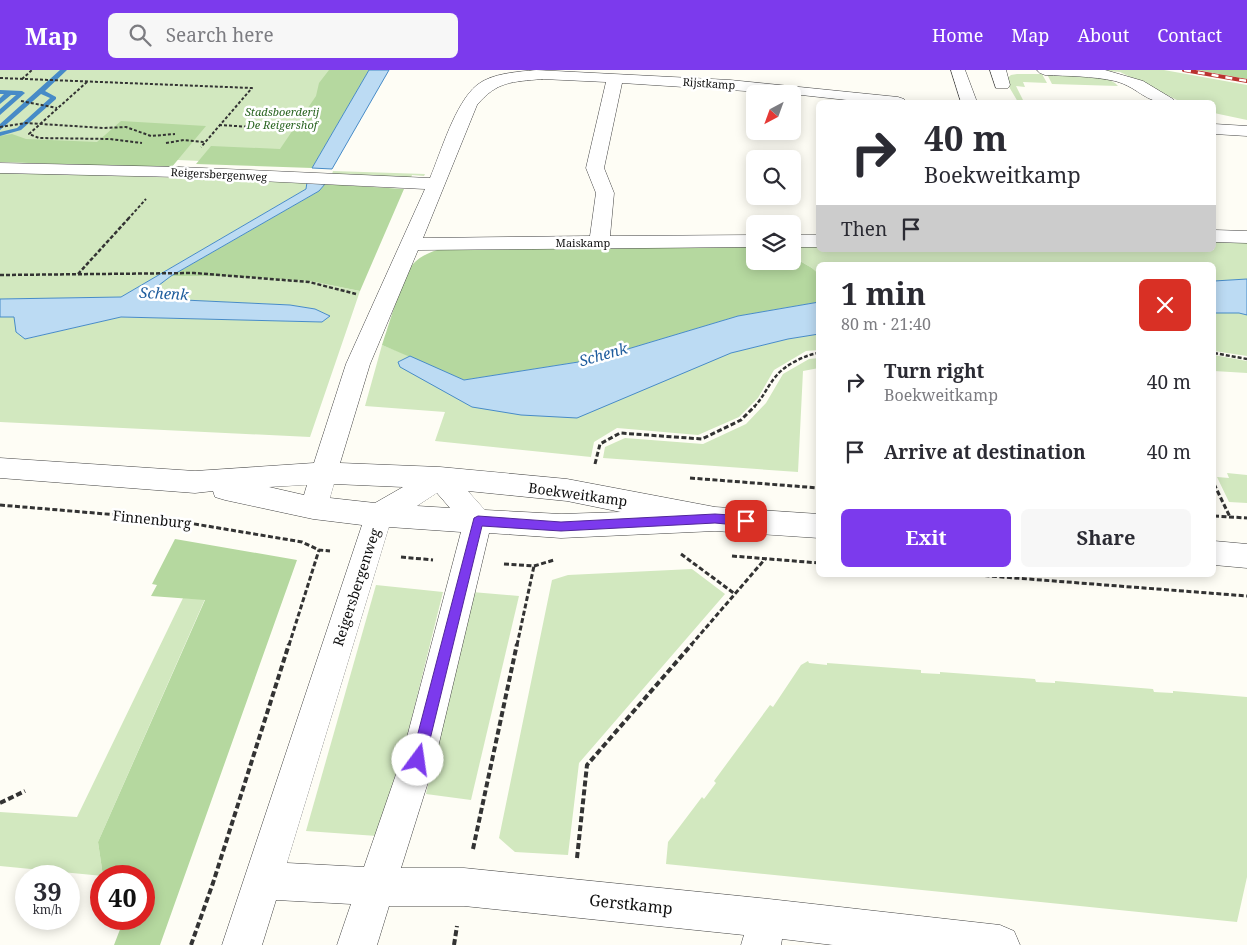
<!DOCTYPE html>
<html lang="en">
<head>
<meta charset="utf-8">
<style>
	:root { --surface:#fff; --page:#f7f7f7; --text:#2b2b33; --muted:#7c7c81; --accent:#7c3aed }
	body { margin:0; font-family:"Noto Serif",serif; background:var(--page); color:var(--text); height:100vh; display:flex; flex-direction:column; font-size:19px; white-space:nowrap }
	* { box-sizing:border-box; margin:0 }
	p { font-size:16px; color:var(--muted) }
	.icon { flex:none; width:28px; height:28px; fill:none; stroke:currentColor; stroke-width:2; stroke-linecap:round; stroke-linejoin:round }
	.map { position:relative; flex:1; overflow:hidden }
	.panel { position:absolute; left:816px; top:192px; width:400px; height:315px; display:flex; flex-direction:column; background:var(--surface); border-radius:8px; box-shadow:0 2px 12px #0003 }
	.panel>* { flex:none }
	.guide { position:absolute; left:816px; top:30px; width:400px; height:152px; border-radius:8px; box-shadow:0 2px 12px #0003; background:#fff; color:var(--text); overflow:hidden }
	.needle { width:32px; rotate:221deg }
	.fabs { position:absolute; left:746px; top:15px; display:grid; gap:10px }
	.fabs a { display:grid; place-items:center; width:55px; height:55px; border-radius:8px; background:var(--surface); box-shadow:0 2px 12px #0003; font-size:25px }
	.speed { position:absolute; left:15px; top:795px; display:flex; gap:10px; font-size:25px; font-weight:700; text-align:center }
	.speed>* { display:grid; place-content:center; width:65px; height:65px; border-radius:50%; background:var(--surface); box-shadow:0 2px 12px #0003; line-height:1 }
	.speed small { font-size:12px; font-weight:400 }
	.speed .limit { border:8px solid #d22; background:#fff; color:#111 }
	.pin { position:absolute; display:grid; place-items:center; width:42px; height:42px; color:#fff; margin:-21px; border-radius:10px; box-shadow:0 2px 8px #0006 }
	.me { position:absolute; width:55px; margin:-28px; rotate:14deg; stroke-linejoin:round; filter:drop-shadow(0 0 4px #0008) }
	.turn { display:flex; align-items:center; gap:18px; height:105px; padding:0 25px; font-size:22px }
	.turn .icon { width:65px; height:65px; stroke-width:2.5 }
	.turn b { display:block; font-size:35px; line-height:42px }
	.then { display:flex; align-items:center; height:48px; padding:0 25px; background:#0003; gap:10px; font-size:19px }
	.round { display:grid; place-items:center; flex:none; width:52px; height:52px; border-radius:8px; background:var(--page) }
	.summary { display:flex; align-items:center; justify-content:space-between; height:85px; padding:0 25px }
	h1 { font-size:30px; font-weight:700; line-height:38px }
	.button { display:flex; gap:10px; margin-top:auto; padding:10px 25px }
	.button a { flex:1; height:58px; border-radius:8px; background:var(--accent); color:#fff; font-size:20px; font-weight:700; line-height:58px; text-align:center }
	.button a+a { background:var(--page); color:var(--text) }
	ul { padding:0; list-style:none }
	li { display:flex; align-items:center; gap:15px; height:70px; padding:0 25px }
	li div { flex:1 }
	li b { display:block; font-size:19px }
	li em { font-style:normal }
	header { display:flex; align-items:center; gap:30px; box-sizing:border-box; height:70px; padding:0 25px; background:var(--accent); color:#fff }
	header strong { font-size:24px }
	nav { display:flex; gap:28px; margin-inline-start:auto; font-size:18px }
	.search { width:350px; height:45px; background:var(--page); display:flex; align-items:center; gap:12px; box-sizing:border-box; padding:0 18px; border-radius:8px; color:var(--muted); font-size:19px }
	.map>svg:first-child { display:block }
	.green { fill:#d2e8bf }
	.forest { fill:#b5d89f }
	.water { fill:#bcdbf3; stroke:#478bc7 }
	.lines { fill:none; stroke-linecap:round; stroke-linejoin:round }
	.stream { fill:#478bc7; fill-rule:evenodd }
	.minor-casing { stroke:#444; stroke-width:1 }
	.path-far3 { stroke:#333; stroke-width:2; stroke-dasharray:3 2; stroke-linecap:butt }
	.path-far2 { stroke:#333; stroke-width:2.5; stroke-dasharray:4 2; stroke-linecap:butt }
	.path-far1 { stroke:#333; stroke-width:3; stroke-dasharray:5 2.5; stroke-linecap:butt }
	.path { stroke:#333; stroke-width:4; stroke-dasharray:6 3; stroke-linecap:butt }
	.minor { fill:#fff; fill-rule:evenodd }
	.rail-casing { stroke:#ba322f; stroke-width:4 }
	.rail { stroke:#fff; stroke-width:2.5; stroke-dasharray:7; stroke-linecap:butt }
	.route { fill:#7c3aed; stroke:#51269a }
	.labels { text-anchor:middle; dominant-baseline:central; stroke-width:5; stroke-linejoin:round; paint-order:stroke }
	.far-street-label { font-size:11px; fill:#111; stroke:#fff }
	.far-park-label { font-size:11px; font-style:italic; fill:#2c6623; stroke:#fff }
	.street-label { font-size:14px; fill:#111; stroke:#fff }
	.water-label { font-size:15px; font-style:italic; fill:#1f5d9d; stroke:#fff }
	.near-street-label { font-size:16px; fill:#111; stroke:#fff }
</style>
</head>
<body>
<header>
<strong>Map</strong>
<div class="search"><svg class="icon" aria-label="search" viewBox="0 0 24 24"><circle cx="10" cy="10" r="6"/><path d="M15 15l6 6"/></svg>Search here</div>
<nav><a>Home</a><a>Map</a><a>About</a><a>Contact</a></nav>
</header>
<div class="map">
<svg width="1247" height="875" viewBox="0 0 1247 875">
	<rect width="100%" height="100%" fill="#fefdf5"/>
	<!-- green -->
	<g class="green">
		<path d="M0 0H367L310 96 0 82Z"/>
		<path d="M1092 0H1164L1247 15V50L1214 43V32H1181L1120 2Z"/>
		<path d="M1017 4H1042L1047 13 1023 12 1025 17 1016 16 1023 30 1032 31 1033 32H1018L1005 10 1011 5Z"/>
		<path d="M1047 4C1065 5 1107 2 1118 16L1052 14Z"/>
		<path d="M333 101 425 104 424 106 412 105 411 108 332 104Z"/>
		<path d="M0 102 307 112 306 119 121 227 0 229Z"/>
		<path d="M1214 171 1247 172V209L1214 211V195H819V204L812 198 793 187V176H819V180H1214Z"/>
		<path d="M171 206H227L310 211 360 221 310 367 0 352V247H14L26 269 121 247 322 252 330 246 315 239 290 235 141 228Z"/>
		<path d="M1214 243H1239L1247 245V286L1214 281Z"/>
		<path d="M819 264V280L806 281 774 300 758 328 739 347 698 365 617 358 594 372 591 387 435 371 445 342 365 336 382 275 410 286 398 292 472 337 731 283 788 269Z"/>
		<path d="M1214 285 1247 291V303L1214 301Z"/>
		<path d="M819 288V298L803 301 798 402 603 388 605 377 625 368 703 374 746 354 766 333 783 304 809 289Z"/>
		<path d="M1227 403 1247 405V433L1229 432 1217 407 1229 408Z"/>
		<path d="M692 499 725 524 579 693 568 785 515 782 499 768 552 510 568 505Z"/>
		<path d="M376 515 443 522 408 663 377 766 306 761Z"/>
		<path d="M472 522 519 526 471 730 426 724Z"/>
		<path d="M183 528 205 529 98 772 103 806 0 796V742L77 747Z"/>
		<path d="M808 591 809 593 827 595V593L921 600V603L940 604V602L1035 609 1036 612 1055 613V611L1153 619 1154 622 1173 623V621L1247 627V807L1237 852 666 794 668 772 702 727 704 729 716 713 714 711 770 635 773 637 801 595Z"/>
	</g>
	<!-- forest -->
	<g class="forest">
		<path d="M329 0H369L312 98 196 94 211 76 280 79 316 26 319 13Z"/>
		<path d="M1197 0H1247V9Z"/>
		<path d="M121 51 206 56 171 98 0 92V66L12 64 26 69 97 72Z"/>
		<path d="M325 114 404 119 360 221 310 211 227 206H171L319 121Z"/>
		<path d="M755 176V191H792L793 187 812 198 819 204V232L738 246 591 290 464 310 382 275C388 258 403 205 413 194 421 185 433 181 444 178Z"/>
		<path d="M175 469 297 490 160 875H114L124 849H144V806H103L98 772 205 530 151 526 157 515 152 514Z"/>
	</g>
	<!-- water -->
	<g class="water">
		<path d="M369 0H389L332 99 312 98Z"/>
		<path d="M307 112 325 114 319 121 171 206 142 228 290 235 315 239 330 246 322 252 121 247 25 269 16 262 14 247H0V229L121 227 306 119Z"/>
		<path d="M1247 209V245L1239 243H1214V211Z"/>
		<path d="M819 232V264L788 269 731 283 577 348 521 345 472 337 400 297 398 292 410 286 464 310 591 290 738 246Z"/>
	</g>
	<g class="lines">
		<!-- stream -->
		<g class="stream">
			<path d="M60 0H67L45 21 56 27V29L21 60 0 66V62L17 58 50 28 41 24 0 60V54Z"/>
			<path d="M0 20 22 21 25 23 0 45V39L16 25H11L0 34V28L4 24H0Z"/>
		</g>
		<!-- minor casing -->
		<g class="minor-casing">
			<g id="minor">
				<path d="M536 0 730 10 898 27 904 29 906 32H865L792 24 622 13 604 98 614 123 610 166 755 165V177L418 180 370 294 340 393 440 397 567 409 715 437 819 444V468L715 461 561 468 489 463 435 690 401 798H464L769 829 1000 855 1014 861 1020 875H833L782 869 781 875H741L744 865 464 836H389L377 875H337L351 834 276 830 262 875H222L362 455 313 449 225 430 215 427 213 421 195 423 0 408V388L195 401 314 393 346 294 425 119 179 107 0 103V93L179 97 430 108C441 82 455 33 477 15 492 3 517 2 536 0ZM542 9 606 12 586 98 596 123 590 166 423 168 477 35C497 11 512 12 542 9ZM334 414 403 417 375 433 330 428ZM307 415 304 425 269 417ZM468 421 567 431 621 442 561 444 485 440ZM437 423 450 438 417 436ZM389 457 461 462 401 690 364 797 287 793Z"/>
				<path d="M951 0H965L977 32H961Z"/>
				<path d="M990 0H1006L1010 15 1008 18H996Z"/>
				<path d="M1037 0H1105L1143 11 1173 29 1175 32C1146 36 1141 18 1115 11 1092 6 1068 6 1045 5L1040 3Z"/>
				<path d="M1214 54 1247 56V66L1214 64Z"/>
				<path d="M1214 160 1247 161V173L1214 172Z"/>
				<rect x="792" y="165" width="27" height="12"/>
				<path d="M1214 471 1247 474V498L1214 495Z"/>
			</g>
		</g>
		<!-- path-far3 -->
		<g class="path-far3">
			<path d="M0 8 252 18 201 77"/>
			<path d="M22 9 32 0"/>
			<path d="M87 12 29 64 39 68 110 69 142 73"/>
			<path d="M21 31 57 38"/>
			<path d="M219 55 252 57"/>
			<path d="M0 57 26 53 104 58 126 57 151 66 175 64"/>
			<path d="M166 73 184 70 204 72"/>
			<path d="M128 149 146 129"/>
		</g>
		<!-- path-far2 -->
		<g class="path-far2">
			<path d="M78 204 129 148"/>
			<path d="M0 205 194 203 309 212 356 224"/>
			<path d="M1214 283 1247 289"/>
			<path d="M754 337C763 328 768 315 777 305 785 295 807 284 819 283"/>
		</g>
		<!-- path-far1 -->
		<g class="path-far1">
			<path d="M595 394 600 374 620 363 702 369 741 350 755 336"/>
			<path d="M690 408 819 418"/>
			<path d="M1214 414 1230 447"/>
			<path d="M0 435 165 449 302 472 319 480 330 481"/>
			<path d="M1214 446 1247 448"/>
			<path d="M681 484 735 524"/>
			<path d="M732 486 819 493"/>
			<path d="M401 487 433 490"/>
			<path d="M504 494 534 496 554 490"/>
			<path d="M977 505 1247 526"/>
			<path d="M289 575 319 480"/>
			<path d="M517 575 534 496"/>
			<path d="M691 575 765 489"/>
		</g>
		<!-- path -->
		<g class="path">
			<path d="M0 733 25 721"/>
			<path d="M473 779 517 574"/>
			<path d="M577 788 587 695 692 574"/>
			<path d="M191 875 213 813 289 574"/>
			<path d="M454 875 457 856"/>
		</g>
		<!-- minor -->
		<use href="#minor" class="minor"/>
		<!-- rail casing -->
		<g class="rail-casing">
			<path id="rail" d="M1184 0 1247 11"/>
		</g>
		<!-- rail -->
		<use href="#rail" class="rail"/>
	</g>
	<!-- route -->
	<path class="route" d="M715 444 746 446 751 447 752 451 751 454 746 456 715 453 561 461 482 456 425 690 423 695 418 697 413 695 411 690 474 448 478 446 561 452Z"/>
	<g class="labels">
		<!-- far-street labels -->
		<g class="far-street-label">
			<text transform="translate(709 13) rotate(4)">Rijstkamp</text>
			<text transform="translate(219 104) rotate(3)">Reigersbergenweg</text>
			<text x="583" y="172">Maiskamp</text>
		</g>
		<!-- far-park labels -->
		<g class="far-park-label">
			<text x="282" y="41">Stadsboerderij<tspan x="282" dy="13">De Reigershof</tspan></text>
		</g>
		<!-- street labels -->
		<g class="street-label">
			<text transform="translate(578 424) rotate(8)">Boekweitkamp</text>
			<text transform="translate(152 449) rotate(6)">Finnenburg</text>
			<text transform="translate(356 517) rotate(-72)">Reigersbergenweg</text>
		</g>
		<!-- water labels -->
		<g class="water-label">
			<text transform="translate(164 223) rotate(3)">Schenk</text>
			<text transform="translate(603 284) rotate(-16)">Schenk</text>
		</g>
		<!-- near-street labels -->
		<g class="near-street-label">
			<text transform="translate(631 834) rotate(6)">Gerstkamp</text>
		</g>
	</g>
</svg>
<div class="fabs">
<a><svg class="needle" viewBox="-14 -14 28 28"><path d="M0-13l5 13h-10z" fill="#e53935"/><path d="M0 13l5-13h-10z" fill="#7c7c81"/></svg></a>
<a><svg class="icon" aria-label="search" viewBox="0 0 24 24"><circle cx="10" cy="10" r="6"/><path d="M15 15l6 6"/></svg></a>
<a><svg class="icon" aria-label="layers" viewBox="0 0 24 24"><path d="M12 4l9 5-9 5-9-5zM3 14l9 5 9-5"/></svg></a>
</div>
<div class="speed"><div>39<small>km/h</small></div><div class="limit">40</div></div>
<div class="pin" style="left:746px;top:451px;background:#d93025"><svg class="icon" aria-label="arrive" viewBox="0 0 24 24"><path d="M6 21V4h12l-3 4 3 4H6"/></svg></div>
<svg class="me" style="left:418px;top:690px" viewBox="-20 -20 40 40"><circle r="19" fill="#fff"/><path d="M0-13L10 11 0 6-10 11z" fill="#7c3aed"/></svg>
<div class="guide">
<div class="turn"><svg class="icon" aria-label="right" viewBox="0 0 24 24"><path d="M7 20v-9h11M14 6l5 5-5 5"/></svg><div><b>40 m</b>Boekweitkamp</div></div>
<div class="then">Then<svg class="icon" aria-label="arrive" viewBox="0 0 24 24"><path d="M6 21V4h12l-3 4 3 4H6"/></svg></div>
</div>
<section class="panel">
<div class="summary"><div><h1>1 min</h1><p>80 m · 21:40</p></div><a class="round" style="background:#d93025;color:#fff"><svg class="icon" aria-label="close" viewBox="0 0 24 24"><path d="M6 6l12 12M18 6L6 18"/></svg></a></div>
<ul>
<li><svg class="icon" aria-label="right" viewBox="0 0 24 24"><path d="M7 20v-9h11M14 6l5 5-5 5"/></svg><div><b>Turn right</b><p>Boekweitkamp</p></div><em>40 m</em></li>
<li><svg class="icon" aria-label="arrive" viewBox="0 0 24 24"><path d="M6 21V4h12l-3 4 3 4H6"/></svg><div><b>Arrive at destination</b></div><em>40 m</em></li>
</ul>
<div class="button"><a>Exit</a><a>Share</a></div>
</section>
</div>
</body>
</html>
